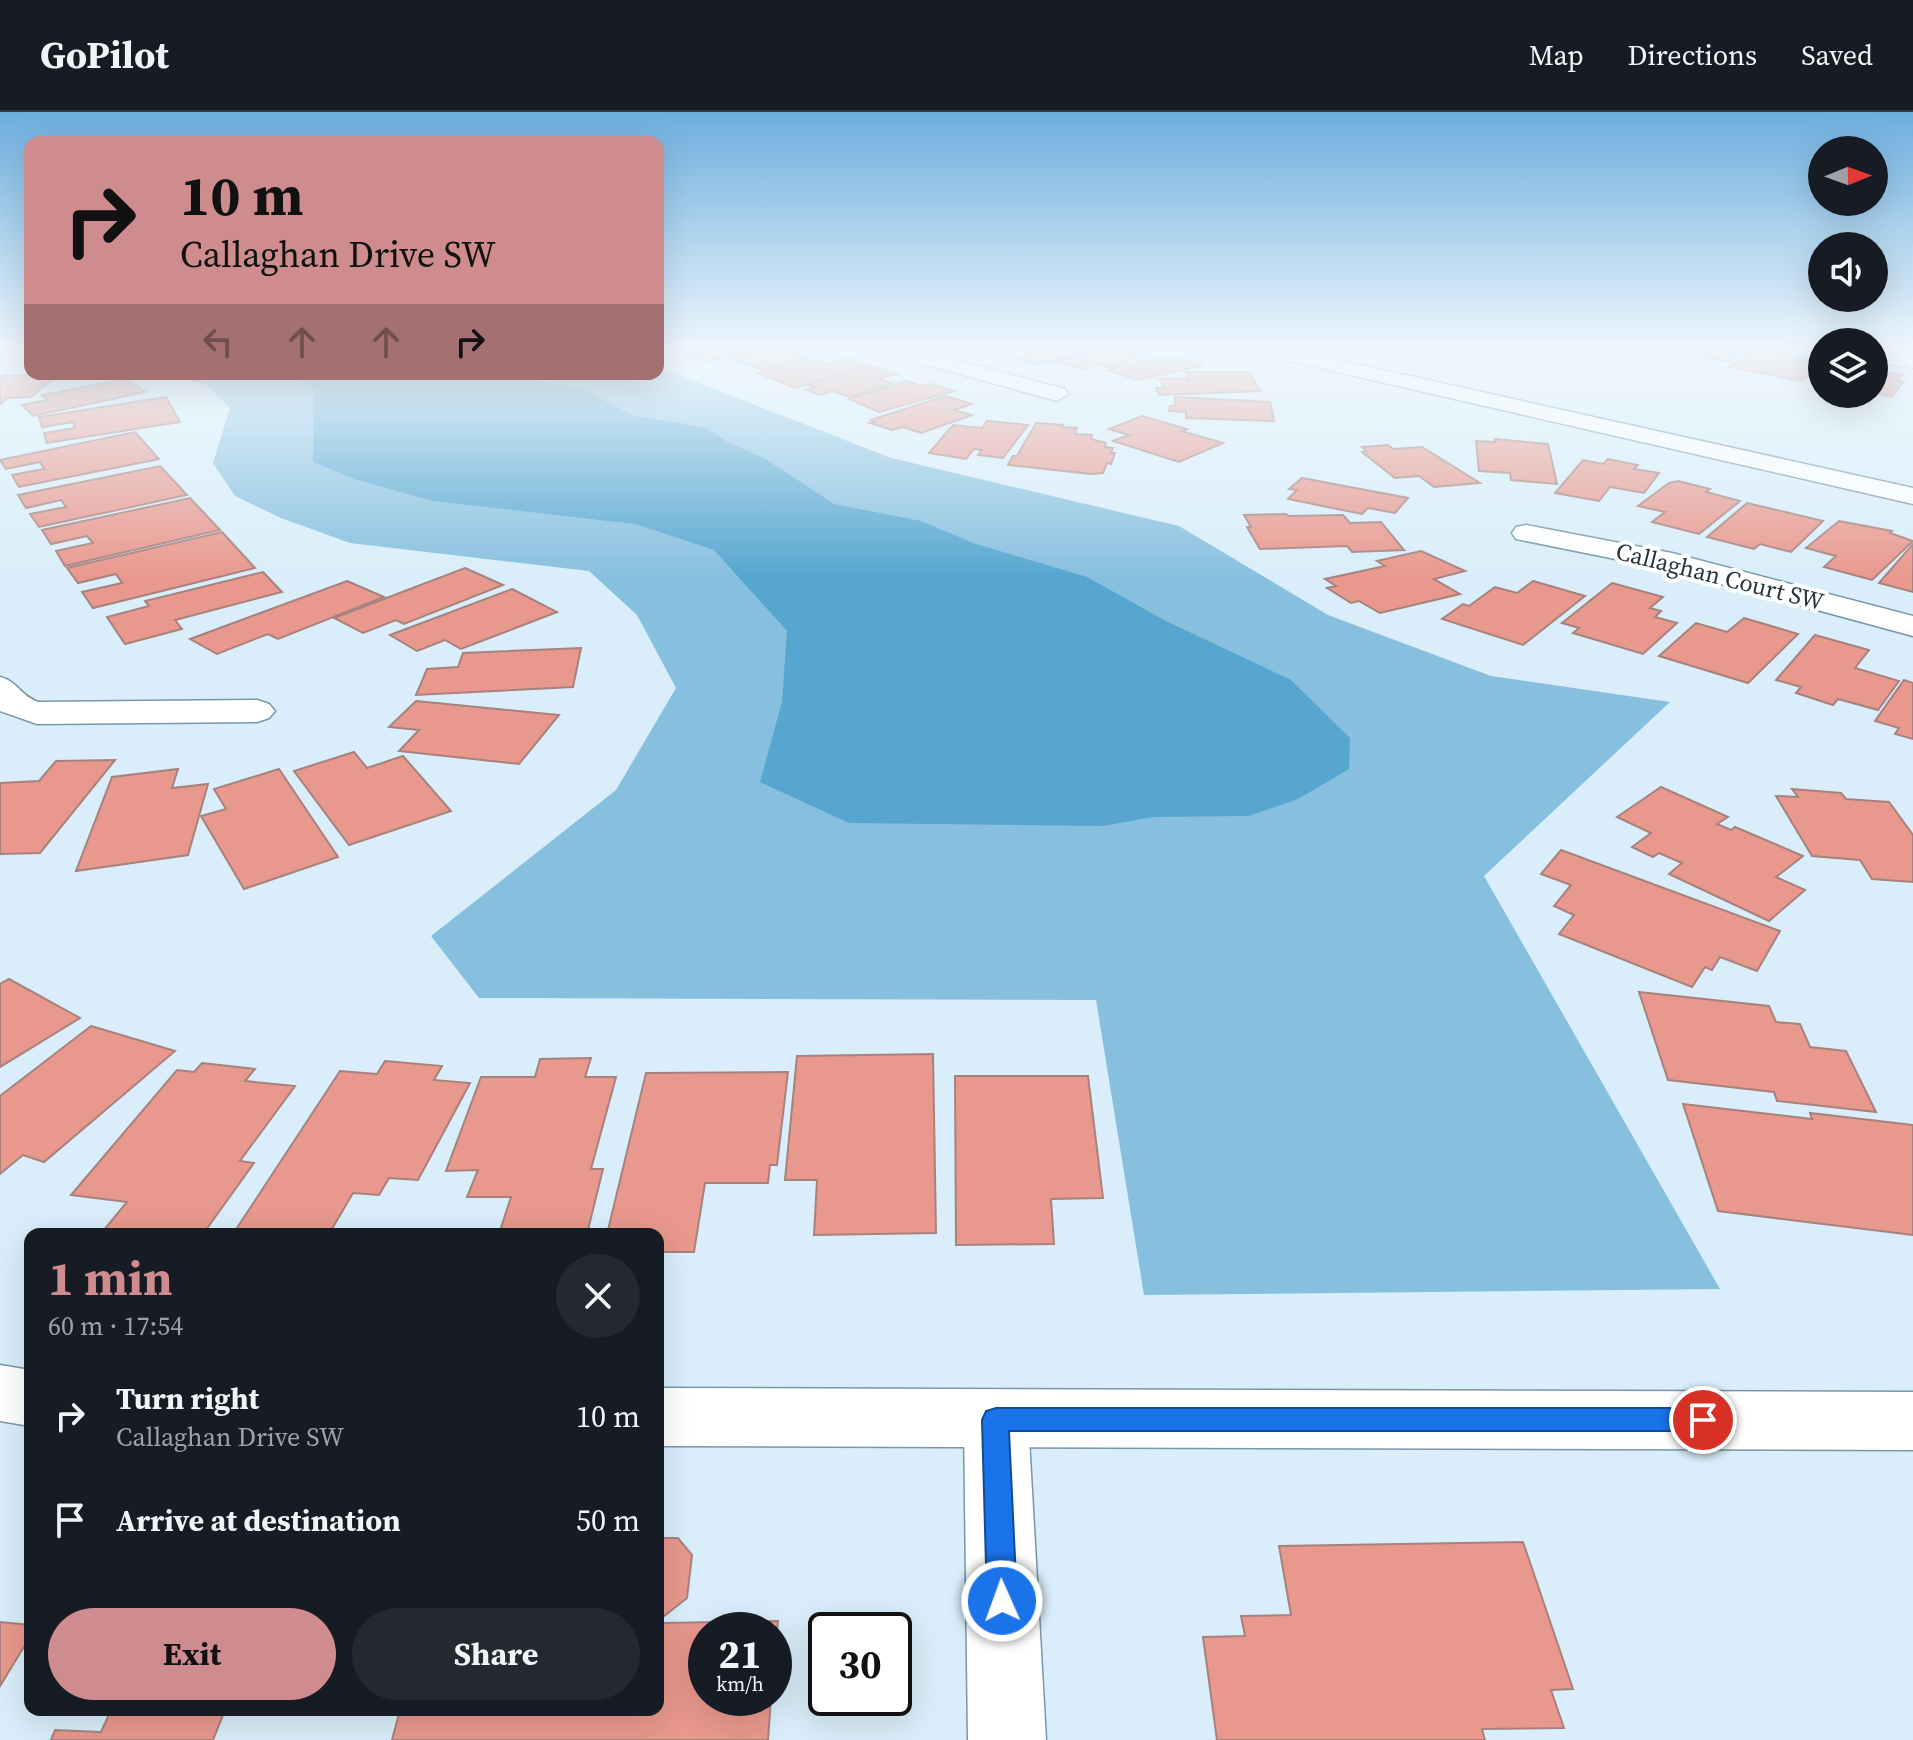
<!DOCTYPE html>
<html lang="en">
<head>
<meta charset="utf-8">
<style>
	:root { --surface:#171b24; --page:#242831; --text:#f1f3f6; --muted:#9ea1a6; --line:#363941; --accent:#cf8c8f }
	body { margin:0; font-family:"Source Serif 4",serif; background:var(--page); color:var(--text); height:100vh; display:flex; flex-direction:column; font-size:30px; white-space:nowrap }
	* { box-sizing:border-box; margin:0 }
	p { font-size:26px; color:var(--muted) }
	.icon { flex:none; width:44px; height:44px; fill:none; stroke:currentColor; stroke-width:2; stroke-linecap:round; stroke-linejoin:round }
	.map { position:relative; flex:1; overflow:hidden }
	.sheet { position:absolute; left:24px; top:1116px; width:640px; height:488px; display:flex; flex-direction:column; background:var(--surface); border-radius:16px; box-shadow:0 8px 32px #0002 }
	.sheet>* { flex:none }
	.banner { position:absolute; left:24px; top:24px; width:640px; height:244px; border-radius:16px; box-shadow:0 8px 32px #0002; background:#cf8c8f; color:#111; overflow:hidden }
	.needle { width:52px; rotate:89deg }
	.controls { position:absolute; left:1808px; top:24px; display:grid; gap:16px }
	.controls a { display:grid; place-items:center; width:80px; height:80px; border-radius:50%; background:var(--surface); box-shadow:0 8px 32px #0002; font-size:40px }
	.speed { position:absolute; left:688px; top:1500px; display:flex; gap:16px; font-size:40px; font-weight:700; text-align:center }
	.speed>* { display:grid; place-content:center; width:104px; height:104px; border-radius:50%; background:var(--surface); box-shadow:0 8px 32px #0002; line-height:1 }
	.speed small { font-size:20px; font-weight:400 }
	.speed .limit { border:4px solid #111; border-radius:12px; background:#fff; color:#111 }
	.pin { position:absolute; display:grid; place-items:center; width:68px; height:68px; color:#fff; margin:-34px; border:4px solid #fff; border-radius:50%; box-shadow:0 2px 8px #0007 }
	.me { position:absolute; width:88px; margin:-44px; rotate:358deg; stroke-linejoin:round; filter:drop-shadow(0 0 6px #0008) }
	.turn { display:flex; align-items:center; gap:28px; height:168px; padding:0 24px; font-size:36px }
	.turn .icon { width:104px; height:104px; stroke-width:2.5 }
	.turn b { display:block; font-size:56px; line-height:68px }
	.lanes { display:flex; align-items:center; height:76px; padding:0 24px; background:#0003; justify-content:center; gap:40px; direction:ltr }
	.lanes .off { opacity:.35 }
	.round { display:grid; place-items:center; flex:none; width:84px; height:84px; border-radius:42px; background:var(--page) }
	.summary { display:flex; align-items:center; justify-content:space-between; height:136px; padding:0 24px }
	h1 { font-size:48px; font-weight:700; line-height:60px; color:var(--accent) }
	.primary-button { display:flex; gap:16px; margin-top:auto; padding:16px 24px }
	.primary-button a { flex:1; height:92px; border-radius:48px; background:var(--accent); color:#111; font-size:32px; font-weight:700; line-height:92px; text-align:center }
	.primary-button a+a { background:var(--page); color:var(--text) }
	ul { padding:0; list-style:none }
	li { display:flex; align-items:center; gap:24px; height:104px; padding:0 24px }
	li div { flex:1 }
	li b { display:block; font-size:30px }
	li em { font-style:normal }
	header { display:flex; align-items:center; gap:48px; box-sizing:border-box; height:112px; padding:0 40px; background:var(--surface); border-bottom:2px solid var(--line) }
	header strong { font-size:38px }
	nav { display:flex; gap:44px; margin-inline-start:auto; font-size:28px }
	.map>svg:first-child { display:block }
	.green { fill:#87c0df }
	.water { fill:#56a6cf }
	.building { fill:#e9988d; stroke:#a7827d; stroke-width:2 }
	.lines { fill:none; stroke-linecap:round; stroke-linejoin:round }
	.street-casing { stroke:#7797aa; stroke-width:3 }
	.secondary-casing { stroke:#7797aa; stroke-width:3 }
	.street { fill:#fff; fill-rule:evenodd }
	.secondary { fill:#fff; fill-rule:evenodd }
	.route { fill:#1a73e8; stroke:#114b97; stroke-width:2 }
	.labels { text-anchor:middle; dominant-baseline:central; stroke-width:8; stroke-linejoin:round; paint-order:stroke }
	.far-street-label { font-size:24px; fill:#28353d; stroke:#fff }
</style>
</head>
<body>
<header>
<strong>GoPilot</strong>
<nav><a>Map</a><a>Directions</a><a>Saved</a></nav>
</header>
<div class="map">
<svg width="1913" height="1628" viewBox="0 0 1913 1628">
	<rect width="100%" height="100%" fill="#d9eefa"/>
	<!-- green -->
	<path class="green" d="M658 255 891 346 1179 414 1328 503 1491 564 1670 590 1484 764 1720 1177 1144 1183 1096 888 479 886 431 824 616 678 676 576 637 503 589 459 350 431 281 406 235 384 213 351 230 296 205 272 161 262H658Z"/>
	<!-- water -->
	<path class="water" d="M289 262H477L530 267 581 277 632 303 706 316 729 331 764 346 834 392 921 409 973 431 1087 465 1166 509 1291 568 1350 626 1349 657 1298 687 1249 704 1153 705 1103 714 849 711 760 670 782 590 787 519 714 438 635 412 433 389 354 367 313 350 314 277Z"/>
	<!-- building -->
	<g class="building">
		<path d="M676 238H754L706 250 678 241 684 240Z"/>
		<path d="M759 238H807L818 242 763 258 730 246Z"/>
		<path d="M1021 238H1086L1039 253 1015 247 1031 241Z"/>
		<path d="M1097 238H1142L1152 240 1109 256 1096 252 1083 257 1055 250Z"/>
		<path d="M1749 238 1730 250 1663 239 1665 238Z"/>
		<path d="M1765 238 1822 248 1813 254 1820 256 1801 269 1729 255 1750 242Z"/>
		<path d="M1163 243 1204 253 1138 268 1107 258Z"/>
		<path d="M846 246 869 253 795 276 758 261 809 247 826 252Z"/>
		<path d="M870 254 897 262 878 267 892 271 850 285 832 279 821 283 806 278 816 275 808 273Z"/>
		<path d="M1874 257 1902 263 1897 269 1903 270 1892 285 1874 281Z"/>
		<path d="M1186 260H1249L1260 279 1159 283 1156 276H1164L1160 267H1189Z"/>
		<path d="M58 262 31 285 8 286 0 292V264Z"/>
		<path d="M126 267 145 280 33 304 22 293 48 288 42 283Z"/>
		<path d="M906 269 922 274 930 272 954 279 879 300 849 287Z"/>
		<path d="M945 284 972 292 954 298 972 303 921 321 903 315 892 318 870 311 875 310 871 308Z"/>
		<path d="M166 285 180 310 47 331 44 321 75 316 73 310 42 315 39 305Z"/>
		<path d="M1175 285 1270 290 1274 309 1186 306V300L1169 299 1170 294H1175Z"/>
		<path d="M1142 304 1187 317 1181 319 1223 331 1179 350 1113 329 1129 323 1109 317Z"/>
		<path d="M987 309 1028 313 1003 346 978 343 982 338 974 337 966 347 929 341 953 313 982 316Z"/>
		<path d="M1036 311 1063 313 1062 315 1077 316 1075 322 1092 323 1091 327 1106 331 1105 335 1113 336 1111 341H1115L1111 352 1107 351 1103 361 1091 362 1008 353 1013 344H1017Z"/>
		<path d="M135 320 159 347 19 375 12 363 44 357 40 350 6 357 0 348Z"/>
		<path d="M1495 327 1548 332 1557 372 1511 368 1510 361 1479 359 1476 329 1495 330Z"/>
		<path d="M1388 333 1393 337 1422 335 1480 371 1434 375 1419 364 1395 366 1362 340 1367 339 1362 335Z"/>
		<path d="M1608 347 1638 353 1634 357 1659 361 1644 381 1610 375 1599 389 1555 381 1583 348 1603 352Z"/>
		<path d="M160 354 187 383 39 415 30 402 66 395 61 388 26 396 18 383Z"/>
		<path d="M1302 366 1408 386 1395 401 1368 396 1362 402 1288 387 1297 378 1289 377Z"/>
		<path d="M1678 369 1710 377 1706 380 1740 389 1699 422 1652 410 1665 400 1638 394 1669 371Z"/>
		<path d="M190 386 220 418 65 454 56 439 93 431 87 424 51 432 42 418Z"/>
		<path d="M1747 391 1823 409 1791 440 1760 432 1754 437 1707 425Z"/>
		<path d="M1286 402 1289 404 1343 403 1350 411 1381 410 1404 438 1352 440 1347 434 1260 437 1247 415H1251L1244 403Z"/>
		<path d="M1839 409 1892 419 1890 421 1913 429 1872 468 1824 455 1836 444 1806 436Z"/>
		<path d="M222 420 255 456 93 496 82 480 122 471 116 462 78 471 67 456Z"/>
		<path d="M1913 432V480L1879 471Z"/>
		<path d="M1421 439 1465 459 1434 467 1460 482 1380 501 1359 489 1351 491 1327 476 1336 474 1325 467 1385 454 1377 449Z"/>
		<path d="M465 456 503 473 404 512 396 508 363 521 334 506Z"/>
		<path d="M263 460 282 480 175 508 182 517 125 532 107 505 149 494 145 489Z"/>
		<path d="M347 469 384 485 278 527 268 522 217 542 190 527Z"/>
		<path d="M1533 469 1585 484 1523 533 1442 507 1463 492 1469 494 1495 475 1517 481Z"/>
		<path d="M1612 471 1663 485 1650 496 1661 499 1655 505 1677 511 1643 542 1573 521 1579 516 1562 511Z"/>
		<path d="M512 477 557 500 461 537 445 528 417 539 390 523Z"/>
		<path d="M1744 506 1798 522 1748 571 1659 544 1696 511 1727 520Z"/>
		<path d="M1815 523 1869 538 1855 556 1899 569 1878 598 1838 587 1833 593 1796 581 1801 575 1776 568Z"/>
		<path d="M581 536 573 575 416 583 427 557 458 555 463 541Z"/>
		<path d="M1904 568 1913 571V627L1895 622 1899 616 1875 609Z"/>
		<path d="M416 589 559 603 519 652 399 639 419 618 389 615Z"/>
		<path d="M354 640 367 656 403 644 451 699 349 733 294 659Z"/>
		<path d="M115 648 40 741 0 742V671L39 669 56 649Z"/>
		<path d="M178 657 172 676 208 672 188 743 76 759 112 665Z"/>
		<path d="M279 657 338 745 244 777 201 704 226 697 214 677Z"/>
		<path d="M1661 675 1728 705 1717 712 1731 718 1735 715 1803 744 1776 765 1805 778 1769 809 1669 762 1682 751 1659 741 1653 745 1632 735 1651 721 1617 705Z"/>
		<path d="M1792 677 1841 681 1846 687 1889 690 1913 723V770L1872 767 1860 748 1812 744 1776 684 1798 685Z"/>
		<path d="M1561 738 1780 819 1757 859 1720 845 1712 858 1705 855 1692 875 1559 822 1574 803 1554 794 1571 773 1541 762Z"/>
		<path d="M9 867 80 906 0 955V872Z"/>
		<path d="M1639 880 1769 894 1776 910 1800 912 1810 935 1846 939 1876 1000 1777 989 1774 980 1668 968Z"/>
		<path d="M91 914 175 939 44 1050 23 1043 0 1062V984Z"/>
		<path d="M933 942 936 1121 814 1123 817 1068H785L797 944Z"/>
		<path d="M591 946 585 965H616L591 1057H603L587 1122H499L511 1085H467L478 1058 446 1059 481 965H535L540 947Z"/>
		<path d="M385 949 442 954 434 968 470 971 418 1068 389 1066 379 1083 353 1081 329 1122H233L340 959 377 962Z"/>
		<path d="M202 951 255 957 245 969 295 974 240 1049 254 1051 203 1122 103 1119 127 1090 71 1083 177 958 194 960Z"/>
		<path d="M788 960 777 1053H770L768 1071H705L694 1140H658V1122H607L646 961Z"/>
		<path d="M955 964H1088L1103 1086 1051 1087 1054 1132 956 1133Z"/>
		<path d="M1683 992 1812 1007 1810 1001 1913 1013V1123L1718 1099Z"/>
		<path d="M658 1426H678L692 1443 687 1486 663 1505 662 1511 778 1509 774 1553V1518H706V1586H771L768 1628H392L400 1598H658Z"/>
		<path d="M1523 1430 1573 1577 1551 1578 1564 1616 1482 1617 1485 1628H1217L1203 1525 1245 1524 1241 1504 1291 1503 1279 1434Z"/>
		<path d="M0 1510 30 1513V1525L0 1574Z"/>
		<path d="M111 1598H225L213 1628H51L55 1618 101 1620Z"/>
	</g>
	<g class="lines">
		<!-- street casing -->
		<g class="street-casing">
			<g id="street">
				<path d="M885 238H917L1065 277 1068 282 1057 289 888 242Z"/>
				<path d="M1874 238 1913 244V256L1874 250Z"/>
				<path d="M1526 413 1672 441 1913 504V524L1670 458 1516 427 1512 421 1516 415Z"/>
				<path d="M0 565C17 569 21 584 38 590L257 588 269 592 275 599 269 606 257 610 37 612 0 599Z"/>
				<path d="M996 1279 1019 1288 1028 1308 1046 1628H968L964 1308 973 1288Z"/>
			</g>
		</g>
		<!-- secondary casing -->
		<g class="secondary-casing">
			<g id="secondary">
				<path d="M1257 238H1293L1913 376V392L1267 244Z"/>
				<path d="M0 1253 30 1258V1314L0 1309Z"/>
				<path d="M658 1276 1913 1280V1338L658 1334Z"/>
			</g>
		</g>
		<!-- street -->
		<use href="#street" class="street"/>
		<!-- secondary -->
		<use href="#secondary" class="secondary"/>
	</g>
	<!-- sky -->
	<linearGradient id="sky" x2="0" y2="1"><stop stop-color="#6daede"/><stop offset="0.51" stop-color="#eef7fd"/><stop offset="1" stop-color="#eef7fd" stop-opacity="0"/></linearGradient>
	<rect width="1913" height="466" fill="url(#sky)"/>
	<!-- route -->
	<path class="route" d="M996 1296H1703L1713 1299 1717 1308 1713 1316 1703 1319H1009L1017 1489 1012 1500 1002 1504 991 1500 987 1489 982 1308 986 1299Z"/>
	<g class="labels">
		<!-- far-street labels -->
		<g class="far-street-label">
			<text transform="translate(1720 464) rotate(14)">Callaghan Court SW</text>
		</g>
	</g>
</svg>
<div class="controls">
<a><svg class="needle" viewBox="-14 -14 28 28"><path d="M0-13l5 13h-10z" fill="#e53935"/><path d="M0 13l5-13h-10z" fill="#9ea1a6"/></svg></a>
<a><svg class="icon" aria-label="sound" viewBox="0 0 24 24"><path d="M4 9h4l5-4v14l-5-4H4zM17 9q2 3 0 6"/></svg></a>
<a><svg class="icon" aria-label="layers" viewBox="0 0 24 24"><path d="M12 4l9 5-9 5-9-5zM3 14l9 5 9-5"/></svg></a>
</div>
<div class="speed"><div>21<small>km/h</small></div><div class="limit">30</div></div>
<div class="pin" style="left:1703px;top:1308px;background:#d93025"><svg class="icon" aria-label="arrive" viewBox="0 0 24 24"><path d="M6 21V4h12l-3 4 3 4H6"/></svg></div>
<svg class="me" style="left:1002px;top:1489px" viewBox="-20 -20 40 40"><circle r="17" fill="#1a73e8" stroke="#fff" stroke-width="3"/><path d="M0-11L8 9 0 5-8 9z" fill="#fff"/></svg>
<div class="banner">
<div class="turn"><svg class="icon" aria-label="right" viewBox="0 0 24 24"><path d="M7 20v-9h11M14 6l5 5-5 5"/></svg><div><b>10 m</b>Callaghan Drive SW</div></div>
<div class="lanes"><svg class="icon off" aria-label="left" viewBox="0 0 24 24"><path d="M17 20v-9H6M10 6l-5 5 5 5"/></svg><svg class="icon off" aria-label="ahead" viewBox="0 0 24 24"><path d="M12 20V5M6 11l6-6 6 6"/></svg><svg class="icon off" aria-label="ahead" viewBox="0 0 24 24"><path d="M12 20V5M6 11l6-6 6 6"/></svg><svg class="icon" aria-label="right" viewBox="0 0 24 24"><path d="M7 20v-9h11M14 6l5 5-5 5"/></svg></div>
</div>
<section class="sheet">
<div class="summary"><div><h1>1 min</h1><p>60 m · 17:54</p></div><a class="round"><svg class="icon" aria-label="close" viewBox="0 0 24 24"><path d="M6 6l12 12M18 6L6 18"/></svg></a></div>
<ul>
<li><svg class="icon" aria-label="right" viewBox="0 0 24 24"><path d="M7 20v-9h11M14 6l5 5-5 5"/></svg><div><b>Turn right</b><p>Callaghan Drive SW</p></div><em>10 m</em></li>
<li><svg class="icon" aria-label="arrive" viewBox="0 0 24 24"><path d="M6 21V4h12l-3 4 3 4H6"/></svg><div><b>Arrive at destination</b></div><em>50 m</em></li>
</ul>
<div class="primary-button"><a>Exit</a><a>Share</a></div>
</section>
</div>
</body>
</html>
